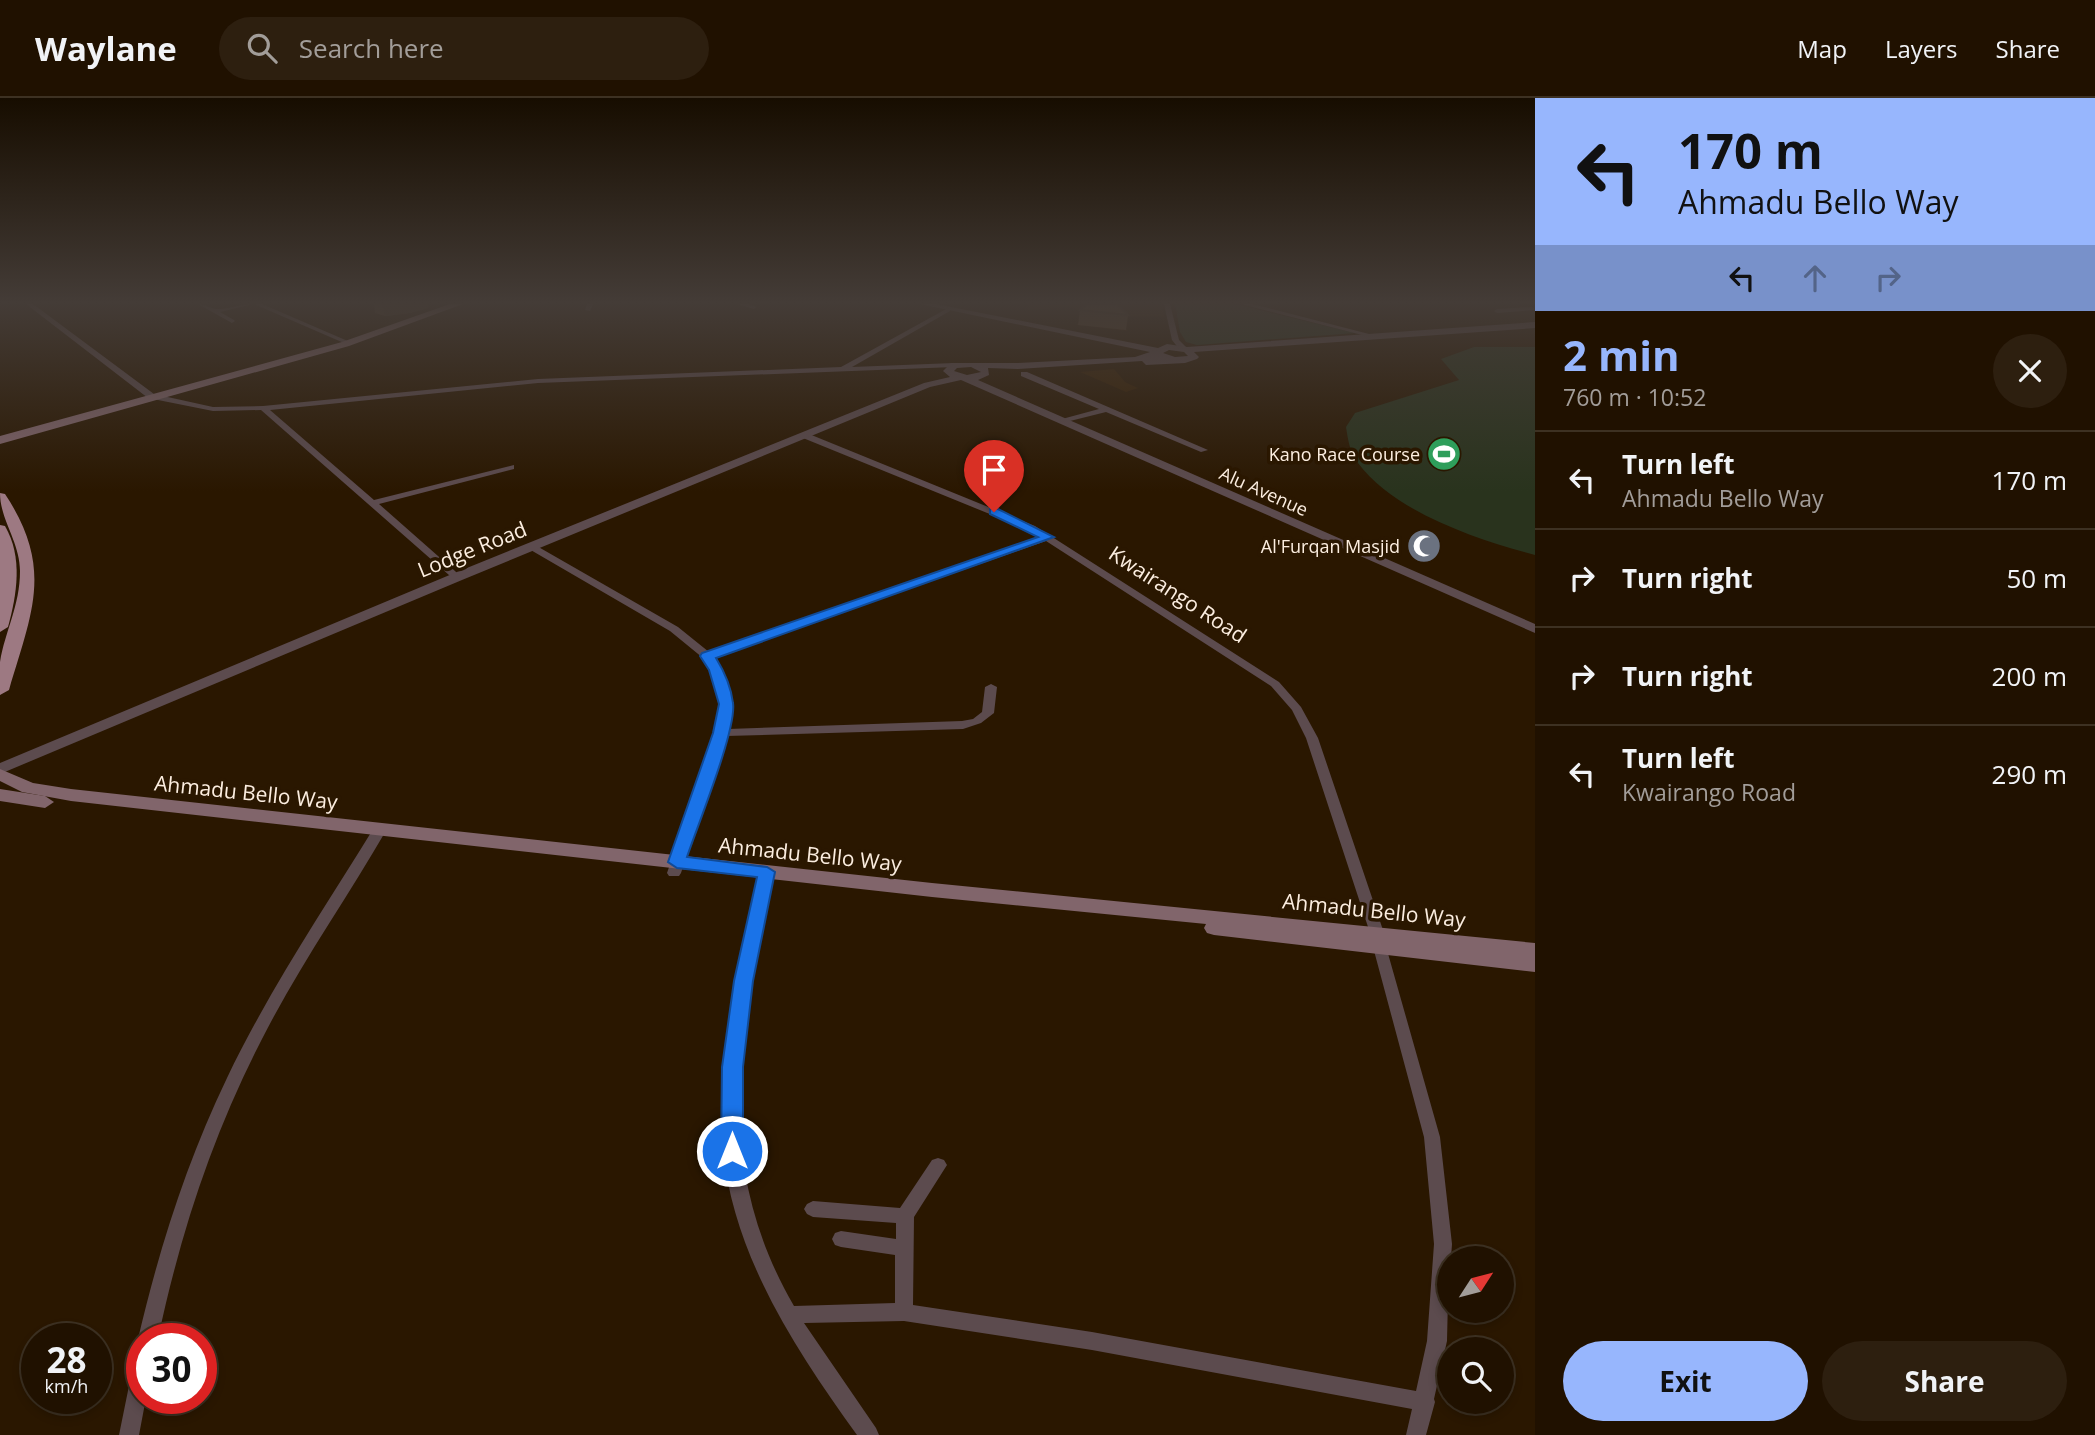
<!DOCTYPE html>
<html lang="en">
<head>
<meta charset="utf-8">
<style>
	:root { --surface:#201100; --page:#2d1f0f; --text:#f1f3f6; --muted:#a29d99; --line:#3d3122; --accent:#97b6fd }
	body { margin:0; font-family:"Open Sans",sans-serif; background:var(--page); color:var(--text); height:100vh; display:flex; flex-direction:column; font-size:26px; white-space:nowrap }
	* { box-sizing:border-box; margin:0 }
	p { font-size:23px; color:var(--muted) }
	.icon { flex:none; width:38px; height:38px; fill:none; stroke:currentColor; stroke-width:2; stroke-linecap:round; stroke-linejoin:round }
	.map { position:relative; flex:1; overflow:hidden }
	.details { display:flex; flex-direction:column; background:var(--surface); width:560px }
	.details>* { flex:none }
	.top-card { background:#97b6fd; color:#111; overflow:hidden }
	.needle { width:46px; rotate:54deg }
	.fabs { position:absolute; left:1437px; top:1148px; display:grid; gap:14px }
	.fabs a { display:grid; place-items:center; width:77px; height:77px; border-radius:50%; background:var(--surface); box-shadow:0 4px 10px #0003,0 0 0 2px var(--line); font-size:35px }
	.speed { position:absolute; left:21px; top:1225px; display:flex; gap:14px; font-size:35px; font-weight:700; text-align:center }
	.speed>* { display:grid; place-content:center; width:91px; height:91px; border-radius:50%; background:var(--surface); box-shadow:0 4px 10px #0003,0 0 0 2px var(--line); line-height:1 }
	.speed small { font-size:18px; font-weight:400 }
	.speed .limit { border:10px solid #d22; background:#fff; color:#111 }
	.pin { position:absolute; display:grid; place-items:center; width:60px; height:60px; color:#fff; margin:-72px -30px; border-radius:50% 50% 50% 0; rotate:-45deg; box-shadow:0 0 7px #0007 }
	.pin .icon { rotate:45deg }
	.me { position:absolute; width:77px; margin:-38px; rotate:0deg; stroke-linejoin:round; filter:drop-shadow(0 0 5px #0008) }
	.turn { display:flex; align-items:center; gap:24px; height:147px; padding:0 28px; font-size:32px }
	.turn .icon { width:91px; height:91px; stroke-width:2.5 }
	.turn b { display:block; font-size:49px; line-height:60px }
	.lanes { display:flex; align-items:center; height:66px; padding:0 28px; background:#0003; justify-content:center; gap:35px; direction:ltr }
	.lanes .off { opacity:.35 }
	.round { display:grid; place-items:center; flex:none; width:74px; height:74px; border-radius:37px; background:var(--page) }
	.summary { display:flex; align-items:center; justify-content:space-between; height:119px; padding:0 28px }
	h1 { font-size:42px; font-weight:700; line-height:52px; color:var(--accent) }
	.action { display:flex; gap:14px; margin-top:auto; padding:14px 28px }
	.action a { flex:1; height:80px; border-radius:42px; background:var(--accent); color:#111; font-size:28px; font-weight:700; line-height:80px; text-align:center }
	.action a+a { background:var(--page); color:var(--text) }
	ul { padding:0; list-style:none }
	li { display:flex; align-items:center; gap:21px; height:98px; padding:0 28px; border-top:2px solid var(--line) }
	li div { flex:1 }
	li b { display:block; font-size:26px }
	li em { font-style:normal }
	header { display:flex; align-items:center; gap:42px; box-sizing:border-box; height:98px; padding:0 35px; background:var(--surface); border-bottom:2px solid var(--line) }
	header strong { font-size:33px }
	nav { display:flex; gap:38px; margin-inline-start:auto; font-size:24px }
	.search { width:490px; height:63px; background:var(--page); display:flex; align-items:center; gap:18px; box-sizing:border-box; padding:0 24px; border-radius:38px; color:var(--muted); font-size:26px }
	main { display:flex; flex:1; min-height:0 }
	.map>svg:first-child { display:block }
	.built { fill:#361e00 }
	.green { fill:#29331d }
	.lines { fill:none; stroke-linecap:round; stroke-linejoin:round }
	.minor { fill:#5c4b4e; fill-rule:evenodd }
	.tertiary { fill:#5c4b4e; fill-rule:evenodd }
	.secondary { fill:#81656b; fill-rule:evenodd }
	.primary { fill:#9d7982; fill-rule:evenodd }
	.wall { fill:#4e3a22 }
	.shaded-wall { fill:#402f1b }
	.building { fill:#5b4327; stroke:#402f1b; stroke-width:2 }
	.route { fill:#1a73e8; stroke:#114b97; stroke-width:2 }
	.labels { text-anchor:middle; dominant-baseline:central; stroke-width:7; stroke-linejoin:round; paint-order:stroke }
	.far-poi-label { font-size:18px; fill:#fceee0; stroke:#2a1700; text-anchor:end }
	.far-street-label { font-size:18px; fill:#fceee0; stroke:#2a1700 }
	.street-label { font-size:21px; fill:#fceee0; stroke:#2a1700 }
</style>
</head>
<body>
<header>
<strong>Waylane</strong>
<div class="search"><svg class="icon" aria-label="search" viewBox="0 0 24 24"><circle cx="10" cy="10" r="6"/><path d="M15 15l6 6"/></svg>Search here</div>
<nav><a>Map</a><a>Layers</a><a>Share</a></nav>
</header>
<main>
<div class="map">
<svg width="1535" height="1337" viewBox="0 0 1535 1337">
	<rect width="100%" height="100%" fill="#2a1700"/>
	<!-- built -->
	<g class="built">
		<path d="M1028 206H1162L1164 219 1116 218 1128 233 1076 227 1088 215 1070 209 1028 212Z"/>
		<path d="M1114 271 1125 284 1138 290 1126 294 1080 274Z"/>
	</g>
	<!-- green -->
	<g class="green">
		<path d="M1175 206H1235L1355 235 1197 247 1186 244 1180 234Z"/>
		<path d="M1474 249H1535V457C1478 442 1394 414 1358 365 1350 355 1348 342 1346 329L1355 315 1459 282 1441 261Z"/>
	</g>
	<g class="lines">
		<!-- minor -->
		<g class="minor">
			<path d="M26 206H33L154 296 213 309 263 308 538 281 841 269 948 210 950 211V213L852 269 954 265 958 267 954 269 538 285 270 312 374 402 514 367V371L379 406 455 473 457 475 452 478 449 477 261 312 213 313 148 300Z"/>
			<path d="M198 206C205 206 209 210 216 211 225 212 242 206 253 206L220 214 234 222 235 223 232 225Z"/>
			<path d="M254 206H262L350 244 344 245Z"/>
			<path d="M587 206H593L590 213 585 212Z"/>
			<path d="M737 206H749L757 209 754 211Z"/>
			<path d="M1164 206H1170L1179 242 1187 250 1186 252H1180L1172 242Z"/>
			<path d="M1241 206H1252L1373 237 1370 239Z"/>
			<path d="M1532 209 1534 210V212L1497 215 1494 213 1497 211Z"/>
			<path d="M1021 274H1027L1208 352 1201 354 1106 314 1062 325V321L1099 311 1021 278Z"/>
			<path d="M803 336H809L1035 428 1279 584 1301 609 1318 640 1384 835 1382 839H1372L1370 835 1306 640 1292 612 1271 588 1046 443 714 559C731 584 732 603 728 631L962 623 973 621 982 614 985 589 991 586 997 589 994 615 981 625 963 631 726 638 681 775 679 778H669L667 775 715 635 720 606 711 572 703 560 670 533 529 451V447H535L678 529 709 554 1039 439 1029 432 803 340Z"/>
			<path d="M380 727 387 731C346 802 299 868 262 941 213 1036 180 1136 158 1241H142L141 1247 138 1241C159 1151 187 1063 227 980 269 892 324 811 375 728Z"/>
			<path d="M767 769 772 771 774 774C768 805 759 836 753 868 730 990 730 1098 794 1208L895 1205V1157L841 1149 835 1147 832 1141 835 1135 841 1133 896 1141V1125L813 1119 807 1116 804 1111 807 1106 813 1103 900 1110 932 1062 938 1060 944 1062 947 1067 914 1119 913 1207 1092 1234 1416 1293 1427 1243 1434 1146 1424 1039 1373 849 1375 845H1385L1440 1039 1452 1146 1451 1160H1449L1447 1243 1434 1301 1435 1304 1426 1337H1406L1412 1311 1092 1252 904 1223 804 1225 876 1330 879 1337H857C796 1252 734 1159 723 1052 719 1003 725 952 732 904 739 860 751 817 760 774L762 771Z"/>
			<path d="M142 1264V1300H146L139 1337H119L132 1273 135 1266Z"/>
		</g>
		<!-- tertiary -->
		<path class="tertiary" d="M920 206H936L1158 250 1167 246 1187 249 1535 224V230L1194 254 1199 259 1197 261 1185 265 1146 267 1142 263 1018 271 988 270 989 277 978 282 1535 526V535L961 282 930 289 462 482 0 676V665L452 476 924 285 950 279 943 273 951 265H1018L1135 259 1150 254ZM1169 252 1184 254 1188 258 1175 259 1163 255ZM971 269 981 274 967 277 954 273 957 270Z"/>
		<!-- secondary -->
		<g class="secondary">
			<path d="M450 206H463L349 248 0 346V338L342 244Z"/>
			<path d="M0 671 33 685 71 691 932 785 1535 845V874L1214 837 1207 835 1204 830 1206 826 932 799 71 703 22 694 0 683Z"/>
			<path d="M0 691 45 698 54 704 45 710 0 703Z"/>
		</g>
		<!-- primary -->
		<g class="primary">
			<path d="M0 395 5 396C54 470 32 514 9 592L0 597C0 587 0 575 0 564 5 533 20 508 20 473 20 444 0 422 0 395Z"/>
			<path d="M0 427 5 428C23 459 17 496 8 529L0 534Z"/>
		</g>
	</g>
	<!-- wall -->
	<g class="wall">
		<path d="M374 206H427L428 210 410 215 385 218 375 215Z"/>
		<path d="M1080 212 1128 217 1126 232 1078 227Z"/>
	</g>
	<!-- shaded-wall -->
	<path class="shaded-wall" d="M382 206H427L428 210 410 215 385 218Z"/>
	<!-- building -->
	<path class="building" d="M1087 206H1117L1128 217 1080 212Z"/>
	<!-- sky -->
	<linearGradient id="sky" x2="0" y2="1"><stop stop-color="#170d00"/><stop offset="0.52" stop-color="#443c37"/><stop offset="1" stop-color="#443c37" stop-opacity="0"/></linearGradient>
	<rect width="1535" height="393" fill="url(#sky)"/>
	<!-- route -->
	<path class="route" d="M990 411H998L1054 439 716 560C724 573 731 589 733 605 737 631 697 729 687 759L767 769 775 774 753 883 743 969V1053L740 1060 732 1062 724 1060 721 1053 722 969 734 883 757 779 677 770 668 764 713 635 719 606 709 572 700 558 702 555 1038 439 990 416Z"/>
	<!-- icons -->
	<defs>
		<g id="stadium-disc" transform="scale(1.75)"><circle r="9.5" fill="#2e9e5b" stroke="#2a1700"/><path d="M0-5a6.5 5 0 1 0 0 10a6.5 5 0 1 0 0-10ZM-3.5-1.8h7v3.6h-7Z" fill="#fff"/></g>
		<g id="mosque-disc" transform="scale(1.75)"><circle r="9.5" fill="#6b7280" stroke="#2a1700"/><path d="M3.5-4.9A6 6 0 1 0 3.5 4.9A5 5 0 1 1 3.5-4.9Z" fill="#fff"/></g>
	</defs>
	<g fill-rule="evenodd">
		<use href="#stadium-disc" x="1444" y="356"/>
		<use href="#mosque-disc" x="1424" y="448"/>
	</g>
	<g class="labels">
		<!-- far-poi labels -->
		<g class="far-poi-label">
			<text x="1420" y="356">Kano Race Course</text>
			<text x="1400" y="448">Al'Furqan Masjid</text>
		</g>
		<!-- far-street labels -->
		<g class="far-street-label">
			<text transform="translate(1264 393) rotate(24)">Alu Avenue</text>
		</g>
		<!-- street labels -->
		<g class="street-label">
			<text transform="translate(472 451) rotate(-22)">Lodge Road</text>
			<text transform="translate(1178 496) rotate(33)">Kwairango Road</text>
			<text transform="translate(246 694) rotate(6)">Ahmadu Bello Way</text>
			<text transform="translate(810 756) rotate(6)">Ahmadu Bello Way</text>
			<text transform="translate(1374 812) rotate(6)">Ahmadu Bello Way</text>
		</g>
	</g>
</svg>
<div class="fabs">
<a><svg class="needle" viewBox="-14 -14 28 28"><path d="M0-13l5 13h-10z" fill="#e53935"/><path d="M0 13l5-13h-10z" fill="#a29d99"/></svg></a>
<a><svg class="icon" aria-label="search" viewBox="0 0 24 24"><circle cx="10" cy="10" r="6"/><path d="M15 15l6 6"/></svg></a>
</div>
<div class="speed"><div>28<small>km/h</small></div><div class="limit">30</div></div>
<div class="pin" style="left:994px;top:414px;background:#d93025"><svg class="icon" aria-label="arrive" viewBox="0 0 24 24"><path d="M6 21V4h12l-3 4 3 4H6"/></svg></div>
<svg class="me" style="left:732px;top:1053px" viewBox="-20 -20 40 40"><circle r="17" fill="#1a73e8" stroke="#fff" stroke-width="3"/><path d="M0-11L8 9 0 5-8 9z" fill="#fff"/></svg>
</div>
<section class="details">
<div class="top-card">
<div class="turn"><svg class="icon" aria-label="left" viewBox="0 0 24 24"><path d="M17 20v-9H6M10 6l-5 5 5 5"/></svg><div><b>170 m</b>Ahmadu Bello Way</div></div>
<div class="lanes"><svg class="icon" aria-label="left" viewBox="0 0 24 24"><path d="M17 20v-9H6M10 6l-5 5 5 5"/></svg><svg class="icon off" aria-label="ahead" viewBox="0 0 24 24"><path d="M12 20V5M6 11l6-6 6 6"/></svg><svg class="icon off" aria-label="right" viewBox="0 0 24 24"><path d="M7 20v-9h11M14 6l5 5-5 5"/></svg></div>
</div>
<div class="summary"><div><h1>2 min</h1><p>760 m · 10:52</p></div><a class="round"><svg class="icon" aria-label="close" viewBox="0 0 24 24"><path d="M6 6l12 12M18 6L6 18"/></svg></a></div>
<ul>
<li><svg class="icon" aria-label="left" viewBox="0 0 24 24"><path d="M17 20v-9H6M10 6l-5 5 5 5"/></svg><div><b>Turn left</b><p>Ahmadu Bello Way</p></div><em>170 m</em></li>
<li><svg class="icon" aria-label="right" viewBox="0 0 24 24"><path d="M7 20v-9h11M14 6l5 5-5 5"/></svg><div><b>Turn right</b></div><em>50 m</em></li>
<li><svg class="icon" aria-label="right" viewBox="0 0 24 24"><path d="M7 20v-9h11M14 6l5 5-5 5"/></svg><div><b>Turn right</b></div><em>200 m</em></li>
<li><svg class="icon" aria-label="left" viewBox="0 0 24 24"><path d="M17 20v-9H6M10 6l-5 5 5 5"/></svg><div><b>Turn left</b><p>Kwairango Road</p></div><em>290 m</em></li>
</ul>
<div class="action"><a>Exit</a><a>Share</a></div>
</section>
</main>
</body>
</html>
